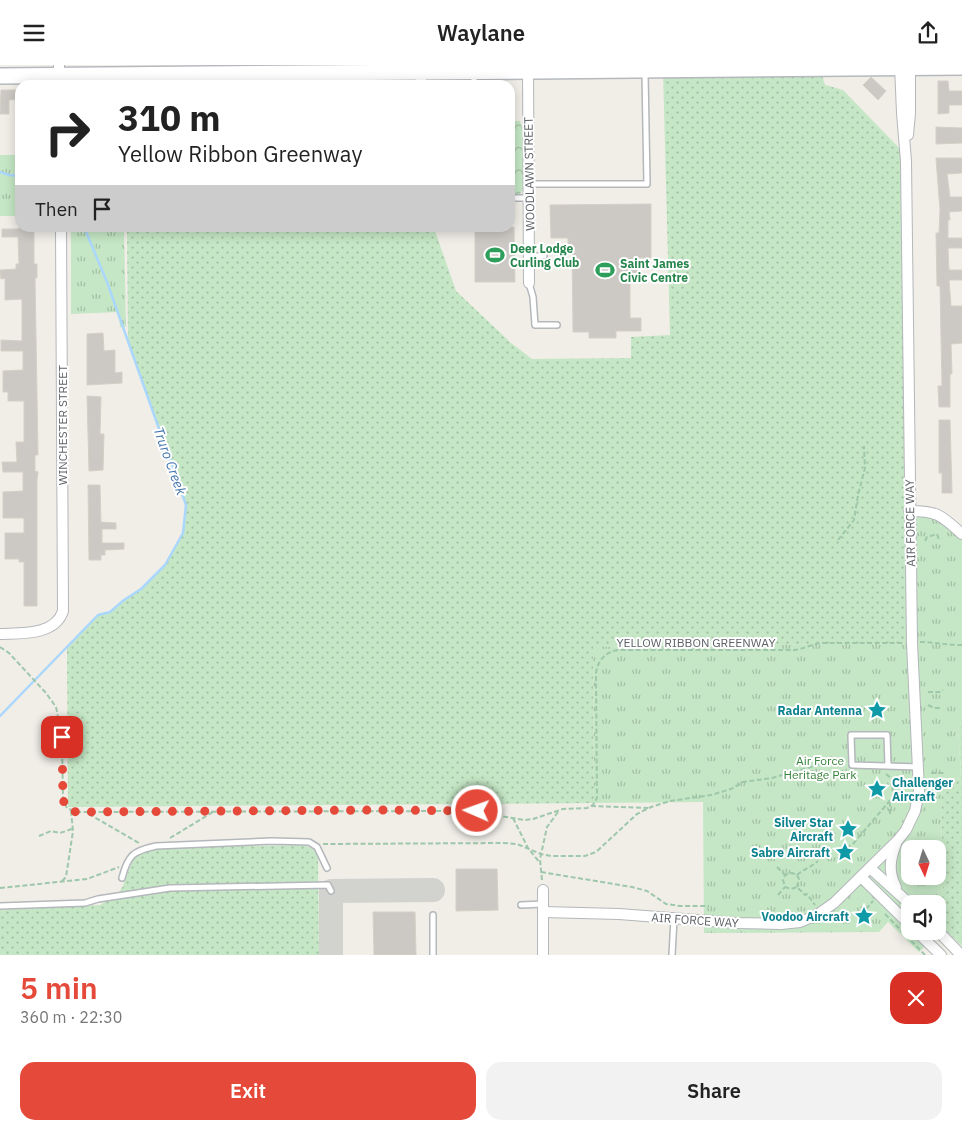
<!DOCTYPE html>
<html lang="en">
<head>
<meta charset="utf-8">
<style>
	:root { --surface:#fff; --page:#f2f2f2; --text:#222; --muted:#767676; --accent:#e54939 }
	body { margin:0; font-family:"IBM Plex Sans",sans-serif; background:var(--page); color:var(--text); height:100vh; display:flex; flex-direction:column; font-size:19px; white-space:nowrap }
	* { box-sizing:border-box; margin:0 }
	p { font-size:16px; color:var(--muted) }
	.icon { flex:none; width:28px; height:28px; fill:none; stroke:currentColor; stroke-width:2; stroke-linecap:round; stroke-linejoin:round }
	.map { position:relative; height:890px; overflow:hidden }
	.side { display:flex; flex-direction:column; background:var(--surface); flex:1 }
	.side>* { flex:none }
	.top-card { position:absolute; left:15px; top:15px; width:500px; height:152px; border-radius:15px; box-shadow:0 2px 12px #0003; background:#fff; color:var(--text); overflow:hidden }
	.needle { width:32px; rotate:176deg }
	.tools { position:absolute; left:901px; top:775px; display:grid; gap:10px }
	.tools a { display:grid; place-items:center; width:45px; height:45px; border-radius:10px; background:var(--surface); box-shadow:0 2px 12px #0003; font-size:25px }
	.pin { position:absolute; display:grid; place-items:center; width:42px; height:42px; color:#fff; margin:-21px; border-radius:10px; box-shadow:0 2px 8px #0006 }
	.me { position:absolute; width:55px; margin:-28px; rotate:272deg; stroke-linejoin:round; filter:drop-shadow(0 0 4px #0008) }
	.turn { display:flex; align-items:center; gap:18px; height:105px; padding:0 20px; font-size:22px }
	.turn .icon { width:65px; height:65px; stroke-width:2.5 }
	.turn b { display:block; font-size:35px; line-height:42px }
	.then { display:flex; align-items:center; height:48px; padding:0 20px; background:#0003; gap:10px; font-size:19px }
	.round { display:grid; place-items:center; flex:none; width:52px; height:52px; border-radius:15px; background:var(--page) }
	.summary { display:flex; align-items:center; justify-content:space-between; height:85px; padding:0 20px }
	h1 { font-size:30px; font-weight:600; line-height:38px; color:var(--accent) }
	.cta { display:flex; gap:10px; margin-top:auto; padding:10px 20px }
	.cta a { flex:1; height:58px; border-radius:15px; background:var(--accent); color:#fff; font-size:20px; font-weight:600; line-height:58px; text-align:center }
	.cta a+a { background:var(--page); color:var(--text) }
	header { display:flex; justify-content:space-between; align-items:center; height:65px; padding:0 20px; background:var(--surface); font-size:22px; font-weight:600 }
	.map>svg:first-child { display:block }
	.grass { fill:url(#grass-dots) }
	.forest { fill:url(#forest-crowns) }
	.park { fill:url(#park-tufts); fill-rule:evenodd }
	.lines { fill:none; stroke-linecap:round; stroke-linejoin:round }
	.stream { stroke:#abd7fd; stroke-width:2.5 }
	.taxiway { stroke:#d2d2cf; stroke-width:24 }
	.building { fill:#ccc9c4; stroke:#d5d0c6 }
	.service-casing { stroke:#b4b7bb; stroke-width:8 }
	.minor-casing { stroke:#b4b7bb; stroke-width:12 }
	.secondary-casing { stroke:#b5b9be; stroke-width:18 }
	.path { stroke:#9ec7ab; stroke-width:2; stroke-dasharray:5 2.5; stroke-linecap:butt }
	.service { stroke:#fff; stroke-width:5 }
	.minor { stroke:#fff; stroke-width:10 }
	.secondary { stroke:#fff; stroke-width:15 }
	.route { stroke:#e54939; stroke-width:9; stroke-dasharray:0 16.2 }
	.labels { text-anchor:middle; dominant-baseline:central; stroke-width:4; stroke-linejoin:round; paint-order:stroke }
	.street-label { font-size:12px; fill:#5e6267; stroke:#fff }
	.leisure-label { font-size:12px; font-weight:bold; fill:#27864d; stroke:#fff; text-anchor:start }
	.culture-label { font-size:12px; font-weight:bold; fill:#0d838f; stroke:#fff; text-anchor:end }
	.park-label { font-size:12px; fill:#38843d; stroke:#fff }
	.water-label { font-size:14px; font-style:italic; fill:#4678af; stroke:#fff }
</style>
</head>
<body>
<header><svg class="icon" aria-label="menu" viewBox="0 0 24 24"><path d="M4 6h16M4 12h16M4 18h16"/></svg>Waylane<svg class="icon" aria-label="share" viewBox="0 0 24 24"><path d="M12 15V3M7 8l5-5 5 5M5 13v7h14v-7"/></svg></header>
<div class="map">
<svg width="962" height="890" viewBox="0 0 962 890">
	<defs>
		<pattern id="grass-dots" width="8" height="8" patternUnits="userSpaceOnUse" patternTransform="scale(1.25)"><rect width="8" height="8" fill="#c5e7c5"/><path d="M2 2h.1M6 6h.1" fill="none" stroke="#a3bfa4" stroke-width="1.8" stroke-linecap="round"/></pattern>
		<pattern id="forest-crowns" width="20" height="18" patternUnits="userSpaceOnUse" patternTransform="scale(1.25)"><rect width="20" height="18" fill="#c5e7c5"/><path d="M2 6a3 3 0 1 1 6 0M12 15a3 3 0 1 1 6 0" fill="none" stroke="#a3bfa4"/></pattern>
		<pattern id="park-tufts" width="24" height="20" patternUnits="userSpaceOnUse" patternTransform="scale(1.25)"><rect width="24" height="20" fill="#c5e7c5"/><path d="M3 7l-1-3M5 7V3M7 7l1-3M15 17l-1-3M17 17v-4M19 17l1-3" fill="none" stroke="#a3bfa4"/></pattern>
	</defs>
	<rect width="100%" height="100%" fill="#f0eee7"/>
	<!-- grass -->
	<g class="grass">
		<path d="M820 4 825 20 843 25 905 89 912 578 593 582 594 738 68 742 67 583 98 550 110 547 124 535 141 525 165 500 183 468 186 439 128 275 127 163H434L456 226 511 278 532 294 631 293V272L670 270 663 5Z"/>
		<path d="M370 7V20H123V10Z"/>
		<path d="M962 657V881L938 858V839H935V832L943 824 941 732 961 712 958 662Z"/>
		<path d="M300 780C308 781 314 783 318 791L319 890H0V845L100 840 118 829 123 821 130 802 135 791 148 783Z"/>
	</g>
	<!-- forest -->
	<path class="forest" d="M510 56H520L524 69V122L520 129H510Z"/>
	<!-- park -->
	<g class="park">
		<rect x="0" y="90" width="20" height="61"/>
		<path d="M71 163H124L126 262H120L119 247 71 249Z"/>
		<path d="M909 446H929L962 469V657L958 662 961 712 941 732 943 824 935 832V839H910V866H938V858L943 863 919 887 888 857 879 867 704 868 703 737 594 738 593 582 911 578ZM910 784H938V811H910Z"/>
	</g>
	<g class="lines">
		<!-- stream -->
		<g class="stream">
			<path d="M0 107 9 110 20 111"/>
			<path d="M0 651 98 550 110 547 124 535 141 524 165 500 183 468 186 440 107 217 84 162"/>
		</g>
		<!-- taxiway -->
		<path class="taxiway" d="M331 890V826L433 825"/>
	</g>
	<!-- building -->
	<g class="building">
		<path d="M871 12 886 26 878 35 863 20Z"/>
		<path d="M938 16H948L949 26H962V40H949V48L938 49Z"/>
		<path d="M1 25H20V34L9 35V49H0Z"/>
		<path d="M936 62 962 63V78L936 79Z"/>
		<path d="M936 93H962V108L947 109 950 132H962V146L949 147 950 155H948V173H962V183H948L949 205H962V215H949L951 241H962V278L951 279 952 309H950V342H939L938 321H942L940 221H937L936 168H939L940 145Z"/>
		<path d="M651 139V193H638V218H630V253H641V266H616V273H589V267H573L572 181H568V173H551L550 140Z"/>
		<path d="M19 162H34V199H37V213H35L38 390H35V406L38 407 37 415V541H24V497H19V494H5V468H24V453H3V427L23 426V407H3L2 397H17L16 377H24V336H8V327H3V306L23 305V286H1V275L22 276V234L5 235V213L1 214 0 207V205L16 204V199H19L18 172H2V164H19Z"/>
		<path d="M475 162H514L515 217H475Z"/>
		<path d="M103 268 104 286 115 285V308L122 307V318L87 320V269Z"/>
		<path d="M87 331 101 332 100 369H104L103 405 89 406Z"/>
		<path d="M939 355H950L952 428H942V408H939Z"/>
		<path d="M88 420H100L101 457 116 458V464H102V478H124V484L105 485V490H101V495H89Z"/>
		<path d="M456 804H497L498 845 456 846Z"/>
		<path d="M373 847H415L416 890H374Z"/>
	</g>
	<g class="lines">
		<!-- service casing -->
		<g class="service-casing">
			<g id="service">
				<path d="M474 7V20"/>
				<path d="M198 10 199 20"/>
				<path d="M364 10V20"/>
				<path d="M529 119H647L645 8"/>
				<path d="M510 133H529"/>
				<path d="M530 191H544"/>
				<path d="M529 218 533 232 535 260H557"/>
				<path d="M888 701 887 670H851L852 700 919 702"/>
				<path d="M122 813C128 790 133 786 156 781L272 776 309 777 317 782 327 803"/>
				<path d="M521 840 543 839"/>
				<path d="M0 841 85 838 98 834 170 823 328 820 331 826"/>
				<path d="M433 850V890"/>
				<path d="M672 890 674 854"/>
			</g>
		</g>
		<!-- minor casing -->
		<g class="minor-casing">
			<g id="minor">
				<path d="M59 0V20"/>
				<path d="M420 1 421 20"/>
				<path d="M528 1 529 218"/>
				<path d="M908 70 910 48V0"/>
				<path d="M909 446C938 446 941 450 962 469"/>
				<path d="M0 569C20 568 55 571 63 546L61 162"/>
				<path d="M870 803 910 839"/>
				<path d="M861 812 910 860"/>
				<path d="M896 822C888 807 890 794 896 779"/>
				<path d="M543 825V890"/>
				<path d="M543 847 619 849 736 858 781 859 800 857 817 850 834 838 898 775 906 765 915 746 919 726 912 578 906 96 902 48 900 0"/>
				<path d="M916 866 941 890"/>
				<path d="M938 866 961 890"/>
			</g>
		</g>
		<!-- secondary casing -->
		<g class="secondary-casing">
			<path id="secondary" d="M0 11 962 2"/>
		</g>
		<!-- path -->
		<g class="path">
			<path d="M838 475 854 455 858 430 865 403 864 381"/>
			<path d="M925 476 927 472 937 469 939 475"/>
			<path d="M920 577C934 577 947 580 962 580"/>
			<path d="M0 582 9 588 46 628 56 642 62 672 63 735 67 743 76 747 468 746 525 755 533 754 563 744 587 743 593 740 597 733 596 608C598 595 605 587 618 585H794C804 584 812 579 822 578H903"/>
			<path d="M928 627H940L943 625"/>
			<path d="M928 640 934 643H941"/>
			<path d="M931 708H944"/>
			<path d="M591 741 648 743"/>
			<path d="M89 749 139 778"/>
			<path d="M890 749V735"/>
			<path d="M513 753 528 783 540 798"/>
			<path d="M39 771 51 766 60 768 72 764"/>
			<path d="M170 773 213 747"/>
			<path d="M323 779 503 778 517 779 541 789 551 791H585L596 787 637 749 651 742 670 736 711 730 731 724 743 717 772 713 821 699"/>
			<path d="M853 779 893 732 892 714 885 708"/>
			<path d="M766 791 771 796"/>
			<path d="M777 802 785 810"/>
			<path d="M541 807 632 822 647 826 666 839 680 841H709"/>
			<path d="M797 810C804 804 811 802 818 796"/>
			<path d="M542 815 540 794 547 762 558 747"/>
			<path d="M62 816 66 812 73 766 71 746"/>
			<path d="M797 822 799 814 797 810 792 808 785 810 783 815 785 822 791 824 797 822 805 830 807 829 815 840"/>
			<path d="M0 823 87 814 119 802"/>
			<path d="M778 830 785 822"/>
			<path d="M866 844 873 836"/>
			<path d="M885 849 925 890"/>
		</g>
		<!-- service -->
		<use href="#service" class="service"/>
		<!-- minor -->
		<use href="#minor" class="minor"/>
		<!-- secondary -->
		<use href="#secondary" class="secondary"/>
	</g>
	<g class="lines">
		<!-- route -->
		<path class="route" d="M62 672 63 735 67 743 76 747 384 745 477 746"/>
	</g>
	<!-- icons -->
	<defs>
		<g id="stadium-bare" transform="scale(1.5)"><path d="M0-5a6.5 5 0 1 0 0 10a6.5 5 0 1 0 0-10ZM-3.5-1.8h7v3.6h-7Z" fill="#2e9e5b" stroke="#fff" stroke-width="2.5" paint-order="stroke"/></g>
		<g id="sight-bare" transform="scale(1.5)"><path d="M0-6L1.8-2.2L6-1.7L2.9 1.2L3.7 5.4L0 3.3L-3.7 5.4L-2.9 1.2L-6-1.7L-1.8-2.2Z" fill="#0f9aa8" stroke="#fff" stroke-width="2.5" paint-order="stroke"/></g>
	</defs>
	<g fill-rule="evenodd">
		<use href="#stadium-bare" x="495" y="190"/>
		<use href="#stadium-bare" x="605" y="205"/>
		<use href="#sight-bare" x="877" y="645"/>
		<use href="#sight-bare" x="877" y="724"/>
		<use href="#sight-bare" x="848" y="764"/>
		<use href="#sight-bare" x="845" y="787"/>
		<use href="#sight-bare" x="864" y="851"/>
	</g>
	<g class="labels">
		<!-- street labels -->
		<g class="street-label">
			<text transform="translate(529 109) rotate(-91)">WOODLAWN STREET</text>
			<text transform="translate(62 360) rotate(-90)">WINCHESTER STREET</text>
			<text transform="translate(910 458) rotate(-91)">AIR FORCE WAY</text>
			<text x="696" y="577">YELLOW RIBBON GREENWAY</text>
			<text transform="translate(695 855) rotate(4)">AIR FORCE WAY</text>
		</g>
		<!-- leisure labels -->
		<g class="leisure-label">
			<text x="510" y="183">Deer Lodge<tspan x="510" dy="14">Curling Club</tspan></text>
			<text x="620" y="198">Saint James<tspan x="620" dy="14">Civic Centre</tspan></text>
		</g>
		<!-- culture labels -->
		<g class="culture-label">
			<text x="862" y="645">Radar Antenna</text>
			<text x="892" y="717" text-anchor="start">Challenger<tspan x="892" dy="14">Aircraft</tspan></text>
			<text x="833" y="757">Silver Star<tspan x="833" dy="14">Aircraft</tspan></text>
			<text x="830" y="787">Sabre Aircraft</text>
			<text x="849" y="851">Voodoo Aircraft</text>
		</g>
		<!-- park labels -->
		<g class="park-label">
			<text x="820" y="695">Air Force<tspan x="820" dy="14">Heritage Park</tspan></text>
		</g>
		<!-- water labels -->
		<g class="water-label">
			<text transform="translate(170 396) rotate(70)">Truro Creek</text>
		</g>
	</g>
</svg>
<div class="tools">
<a><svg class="needle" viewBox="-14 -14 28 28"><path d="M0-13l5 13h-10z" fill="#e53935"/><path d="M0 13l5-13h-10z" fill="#767676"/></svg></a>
<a><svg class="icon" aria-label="sound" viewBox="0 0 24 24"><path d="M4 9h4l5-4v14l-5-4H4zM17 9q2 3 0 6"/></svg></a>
</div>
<div class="pin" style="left:62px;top:672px;background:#d93025"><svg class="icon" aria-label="arrive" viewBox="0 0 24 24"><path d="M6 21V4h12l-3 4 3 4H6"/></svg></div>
<svg class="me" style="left:477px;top:746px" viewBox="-20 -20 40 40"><circle r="17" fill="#e54939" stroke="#fff" stroke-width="3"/><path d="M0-11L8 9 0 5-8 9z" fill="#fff"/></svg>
<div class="top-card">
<div class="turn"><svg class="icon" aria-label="right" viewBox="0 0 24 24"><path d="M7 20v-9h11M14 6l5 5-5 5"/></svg><div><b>310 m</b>Yellow Ribbon Greenway</div></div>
<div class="then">Then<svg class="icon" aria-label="arrive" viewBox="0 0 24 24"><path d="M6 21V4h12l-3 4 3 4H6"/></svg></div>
</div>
</div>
<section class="side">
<div class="summary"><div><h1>5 min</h1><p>360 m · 22:30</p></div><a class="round" style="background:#d93025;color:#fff"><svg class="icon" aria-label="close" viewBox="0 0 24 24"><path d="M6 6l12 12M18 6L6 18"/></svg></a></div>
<div class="cta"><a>Exit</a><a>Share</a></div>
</section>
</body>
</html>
